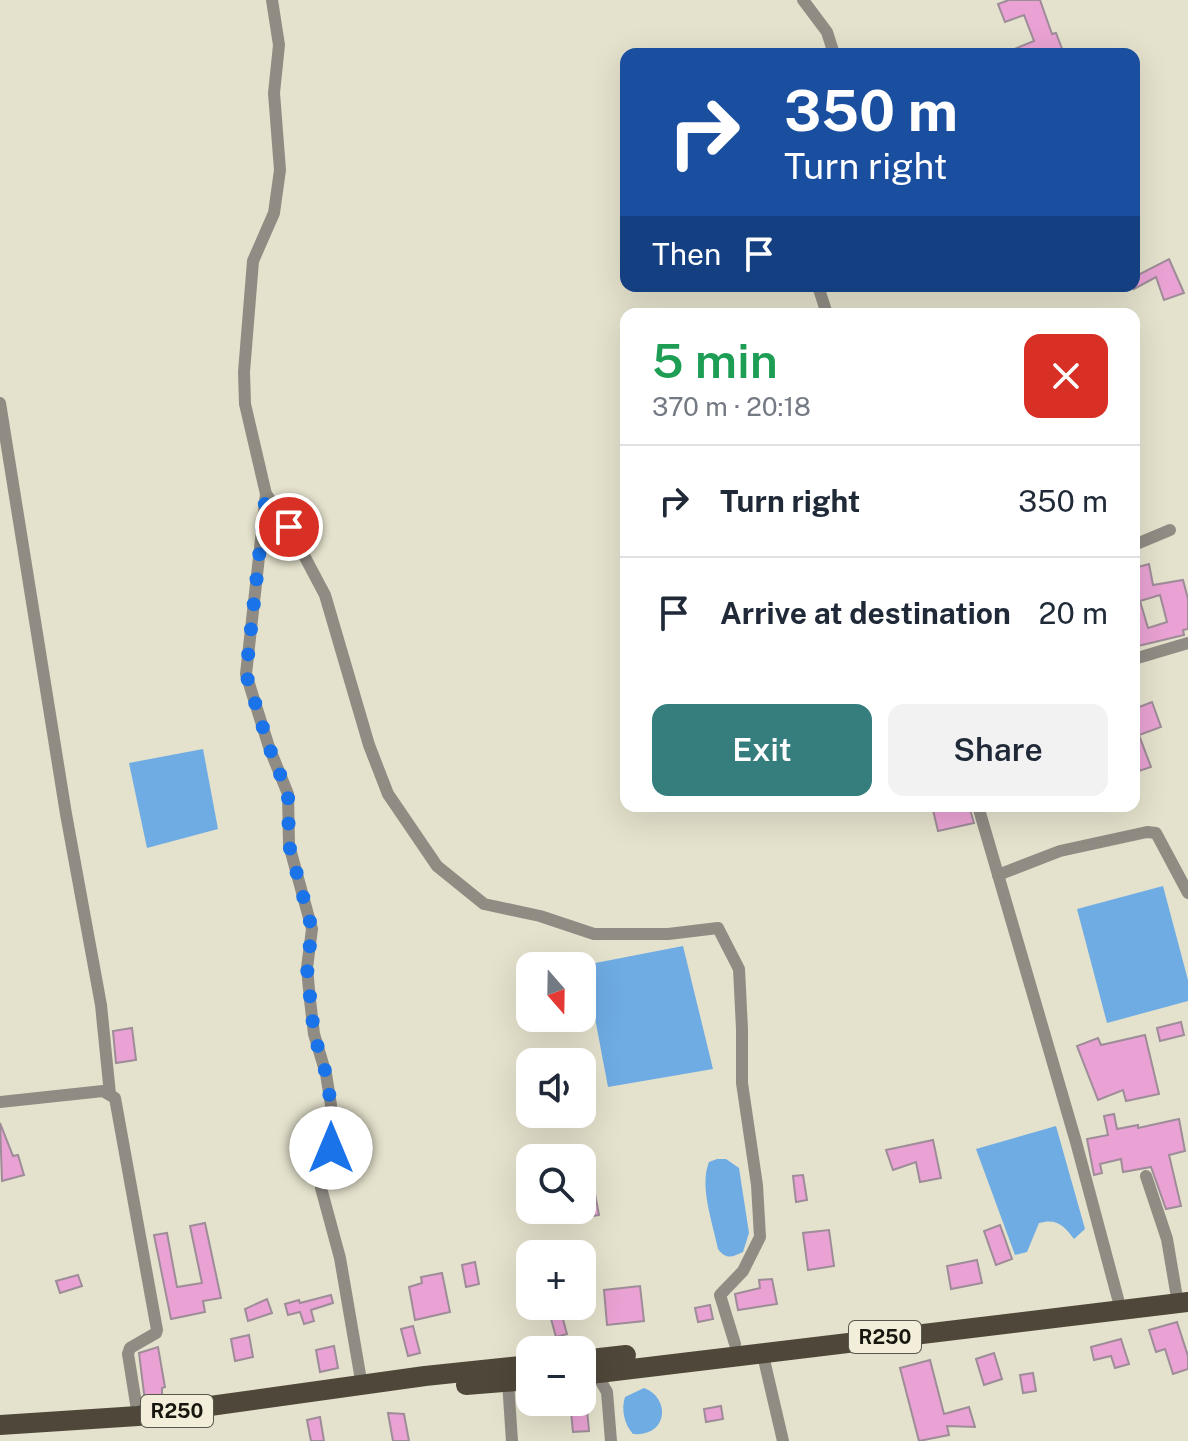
<!DOCTYPE html>
<html lang="en">
<head>
<meta charset="utf-8">
<style>
	:root { --surface:#fff; --page:#f2f2f3; --text:#1f2937; --muted:#747a83; --line:#e0e1e3; --accent:#357e7d }
	body { margin:0; font-family:"Public Sans",sans-serif; background:var(--page); color:var(--text); height:100vh; display:flex; flex-direction:column; font-size:30px; white-space:nowrap }
	* { box-sizing:border-box; margin:0 }
	p { font-size:26px; color:var(--muted) }
	.icon { flex:none; width:44px; height:44px; fill:none; stroke:currentColor; stroke-width:2; stroke-linecap:round; stroke-linejoin:round }
	.map { position:relative; flex:1; overflow:hidden }
	.drawer { position:absolute; left:620px; top:308px; width:520px; height:504px; display:flex; flex-direction:column; background:var(--surface); border-radius:16px; box-shadow:0 8px 32px #0002 }
	.drawer>* { flex:none }
	.banner { position:absolute; left:620px; top:48px; width:520px; height:244px; border-radius:16px; box-shadow:0 8px 32px #0002; background:#1a4fa0; color:#fff; overflow:hidden }
	.needle { width:52px; rotate:160deg }
	.controls { position:absolute; left:516px; top:952px; display:grid; gap:16px }
	.controls a { display:grid; place-items:center; width:80px; height:80px; border-radius:16px; background:var(--surface); box-shadow:0 8px 32px #0002; font-size:40px }
	.pin { position:absolute; display:grid; place-items:center; width:68px; height:68px; color:#fff; margin:-34px; border:4px solid #fff; border-radius:50%; box-shadow:0 2px 8px #0007 }
	.me { position:absolute; width:88px; margin:-44px; rotate:0deg; stroke-linejoin:round; filter:drop-shadow(0 0 6px #0008) }
	.turn { display:flex; align-items:center; gap:28px; height:168px; padding:0 32px; font-size:36px }
	.turn .icon { width:104px; height:104px; stroke-width:2.5 }
	.turn b { display:block; font-size:56px; line-height:68px }
	.then { display:flex; align-items:center; height:76px; padding:0 32px; background:#0003; gap:16px; font-size:30px }
	.round { display:grid; place-items:center; flex:none; width:84px; height:84px; border-radius:16px; background:var(--page) }
	.summary { display:flex; align-items:center; justify-content:space-between; height:136px; padding:0 32px }
	h1 { font-size:48px; font-weight:600; line-height:60px; color:#1e9e55 }
	.action { display:flex; gap:16px; margin-top:auto; padding:16px 32px }
	.action a { flex:1; height:92px; border-radius:16px; background:var(--accent); color:#fff; font-size:32px; font-weight:600; line-height:92px; text-align:center }
	.action a+a { background:var(--page); color:var(--text) }
	ul { padding:0; list-style:none }
	li { display:flex; align-items:center; gap:24px; height:112px; padding:0 32px; border-top:2px solid var(--line) }
	li div { flex:1 }
	li b { display:block; font-size:30px }
	li em { font-style:normal }
	.map>svg:first-child { display:block }
	.water { fill:#6face4 }
	.building { fill:#e9a2d3; stroke:#9e8c98; stroke-width:2; fill-rule:evenodd }
	.lines { fill:none; stroke-linecap:round; stroke-linejoin:round }
	.minor { stroke:#908c84; stroke-width:12 }
	.primary { stroke:#4f483a; stroke-width:20 }
	.route { stroke:#1a73e8; stroke-width:14; stroke-dasharray:0 25.2 }
	.labels { text-anchor:middle; dominant-baseline:central; stroke-width:8; stroke-linejoin:round; paint-order:stroke }
	.shield { fill:#f2eed9; stroke:#59584c; stroke-width:2 }
	.shield-label { font-size:20px; font-weight:bold; fill:#18170f }
</style>
</head>
<body>
<div class="map">
<svg width="1188" height="1441" viewBox="0 0 1188 1441">
	<rect width="100%" height="100%" fill="#e4e1cc"/>
	<!-- water -->
	<g class="water">
		<path d="M203 749 218 829 147 848 129 763Z"/>
		<path d="M1163 886 1188 980V1001L1107 1023 1077 909Z"/>
		<path d="M683 946 713 1069 608 1087 585 965Z"/>
		<path d="M1056 1126 1085 1229 1074 1239C1064 1225 1056 1218 1039 1223L1027 1252 1015 1255 976 1149Z"/>
		<path d="M717 1159H726L739 1168 749 1233 743 1252C732 1257 726 1260 718 1249 713 1224 699 1186 709 1162Z"/>
		<path d="M644 1388C671 1398 668 1437 633 1434 624 1424 621 1409 625 1397Z"/>
	</g>
	<!-- building -->
	<g class="building">
		<path d="M1009 0H1040L1052 34 1056 33 1064 54H1002L1034 41 1024 15 1005 22 998 4Z"/>
		<path d="M1169 259 1184 293 1164 300 1156 277 1134 289V277Z"/>
		<path d="M1149 564 1153 585 1183 580 1188 599V629L1183 630 1184 635 1134 647V568ZM1160 595 1167 622 1148 628 1140 601Z"/>
		<path d="M1152 702 1161 727 1139 735 1151 767 1136 772 1134 765V709Z"/>
		<path d="M932 806H969L974 823 938 831Z"/>
		<path d="M1181 1022 1184 1035 1160 1041 1157 1028Z"/>
		<path d="M132 1028 136 1060 116 1063 113 1031Z"/>
		<path d="M1145 1035 1159 1094 1126 1101 1123 1090 1098 1100 1077 1046 1098 1038 1101 1045Z"/>
		<path d="M1114 1114 1117 1129 1138 1125V1128L1179 1119 1185 1151 1169 1155 1181 1206 1166 1209 1151 1167 1123 1172 1121 1159 1100 1164 1102 1173 1094 1175 1087 1139 1108 1135 1104 1116Z"/>
		<path d="M0 1123 13 1156 18 1155 24 1175 2 1181Z"/>
		<path d="M933 1140 941 1178 920 1182 916 1162 893 1170 886 1150Z"/>
		<path d="M803 1175 807 1200 796 1202 793 1176Z"/>
		<path d="M595 1194 599 1215 582 1218V1197Z"/>
		<path d="M205 1223 221 1298 203 1301 205 1312 171 1319 154 1235 167 1233 177 1287 202 1283 190 1226Z"/>
		<path d="M1000 1225 1012 1259 996 1265 984 1231Z"/>
		<path d="M829 1230 834 1266 808 1270 803 1233Z"/>
		<path d="M977 1260 982 1283 951 1289 947 1266Z"/>
		<path d="M475 1262 479 1284 466 1287 462 1265Z"/>
		<path d="M442 1273 450 1312 415 1320 409 1287 422 1283 421 1277Z"/>
		<path d="M78 1275 82 1286 60 1293 56 1281Z"/>
		<path d="M772 1279 777 1304 738 1310 735 1294 760 1288 759 1280Z"/>
		<path d="M640 1286 644 1321 607 1325 604 1290Z"/>
		<path d="M331 1295 333 1303 311 1310 314 1321 304 1324 300 1312 288 1315 285 1304 299 1300 300 1303Z"/>
		<path d="M267 1299 272 1313 248 1321 245 1309Z"/>
		<path d="M710 1305 713 1319 698 1322 695 1308Z"/>
		<path d="M561 1312 567 1334 556 1337 550 1315Z"/>
		<path d="M1177 1322 1188 1356V1369L1173 1374 1165 1349 1156 1352 1149 1330Z"/>
		<path d="M413 1326 420 1353 408 1356 401 1329Z"/>
		<path d="M249 1335 253 1357 235 1361 231 1339Z"/>
		<path d="M1121 1339 1129 1364 1115 1368 1111 1356 1094 1360 1091 1347Z"/>
		<path d="M334 1346 338 1368 320 1372 316 1350Z"/>
		<path d="M158 1347 165 1387 162 1388V1397L145 1401 139 1353Z"/>
		<path d="M994 1353 1002 1379 984 1385 976 1359Z"/>
		<path d="M930 1360 944 1414 969 1407 975 1427 947 1426 949 1435 919 1441 900 1368Z"/>
		<path d="M1033 1373 1036 1391 1023 1393 1020 1375Z"/>
		<path d="M721 1406 723 1419 706 1422 704 1409Z"/>
		<path d="M587 1409 589 1431 573 1432 571 1411Z"/>
		<path d="M388 1413 404 1414 409 1441H393Z"/>
		<path d="M320 1417 324 1441H311L307 1420Z"/>
	</g>
	<g class="lines">
		<!-- minor -->
		<g class="minor">
			<path d="M272 0 279 45 274 93 280 170 274 213 253 261 244 372 245 404 266 494 289 527 325 595 369 745 388 794 437 866 484 904 540 916 594 934H668L718 928 739 969 742 1029V1083L757 1185 760 1237 743 1271 720 1295 735 1344"/>
			<path d="M803 0 827 32 834 54"/>
			<path d="M818 286 827 314"/>
			<path d="M0 403 66 814 101 1005 110 1094"/>
			<path d="M266 494 246 674 269 747 288 794 289 845 312 929 307 968 310 1000 314 1034 326 1074 331 1105V1148L321 1188 340 1258 362 1386"/>
			<path d="M1134 545 1170 530"/>
			<path d="M1134 659 1188 643"/>
			<path d="M978 806 1076 1142 1118 1299"/>
			<path d="M998 875 1060 851 1147 832 1156 833 1188 893"/>
			<path d="M0 1102 103 1091 115 1098 157 1330 156 1333 130 1348 128 1354 138 1416"/>
			<path d="M1146 1176 1167 1239 1176 1292"/>
			<path d="M762 1351 783 1441"/>
			<path d="M596 1373 607 1392 611 1441"/>
			<path d="M508 1382 512 1441"/>
		</g>
		<!-- primary -->
		<g class="primary">
			<path d="M582 1360 626 1355"/>
			<path d="M582 1375 1188 1302"/>
			<path d="M466 1385 530 1380"/>
			<path d="M0 1425 138 1416 425 1376 530 1365"/>
		</g>
	</g>
	<g class="lines">
		<!-- route -->
		<path class="route" d="M289 527 266 494 246 674 269 747 288 794 289 845 312 929 307 968 314 1034 326 1074 331 1105V1148"/>
	</g>
	<g class="labels">
		<!-- shield labels -->
		<g class="shield">
			<rect x="849" y="1321" width="72" height="32" rx="6"/>
			<rect x="141" y="1395" width="72" height="32" rx="6"/>
		</g>
		<g class="shield-label">
			<text x="885" y="1337">R250</text>
			<text x="177" y="1411">R250</text>
		</g>
	</g>
</svg>
<div class="controls">
<a><svg class="needle" viewBox="-14 -14 28 28"><path d="M0-13l5 13h-10z" fill="#e53935"/><path d="M0 13l5-13h-10z" fill="#747a83"/></svg></a>
<a><svg class="icon" aria-label="sound" viewBox="0 0 24 24"><path d="M4 9h4l5-4v14l-5-4H4zM17 9q2 3 0 6"/></svg></a>
<a><svg class="icon" aria-label="search" viewBox="0 0 24 24"><circle cx="10" cy="10" r="6"/><path d="M15 15l6 6"/></svg></a>
<a>+</a>
<a>−</a>
</div>
<div class="pin" style="left:289px;top:527px;background:#d93025"><svg class="icon" aria-label="arrive" viewBox="0 0 24 24"><path d="M6 21V4h12l-3 4 3 4H6"/></svg></div>
<svg class="me" style="left:331px;top:1148px" viewBox="-20 -20 40 40"><circle r="19" fill="#fff"/><path d="M0-13L10 11 0 6-10 11z" fill="#1a73e8"/></svg>
<div class="banner">
<div class="turn"><svg class="icon" aria-label="right" viewBox="0 0 24 24"><path d="M7 20v-9h11M14 6l5 5-5 5"/></svg><div><b>350 m</b>Turn right</div></div>
<div class="then">Then<svg class="icon" aria-label="arrive" viewBox="0 0 24 24"><path d="M6 21V4h12l-3 4 3 4H6"/></svg></div>
</div>
<section class="drawer">
<div class="summary"><div><h1>5 min</h1><p>370 m · 20:18</p></div><a class="round" style="background:#d93025;color:#fff"><svg class="icon" aria-label="close" viewBox="0 0 24 24"><path d="M6 6l12 12M18 6L6 18"/></svg></a></div>
<ul>
<li><svg class="icon" aria-label="right" viewBox="0 0 24 24"><path d="M7 20v-9h11M14 6l5 5-5 5"/></svg><div><b>Turn right</b></div><em>350 m</em></li>
<li><svg class="icon" aria-label="arrive" viewBox="0 0 24 24"><path d="M6 21V4h12l-3 4 3 4H6"/></svg><div><b>Arrive at destination</b></div><em>20 m</em></li>
</ul>
<div class="action"><a>Exit</a><a>Share</a></div>
</section>
</div>
</body>
</html>
